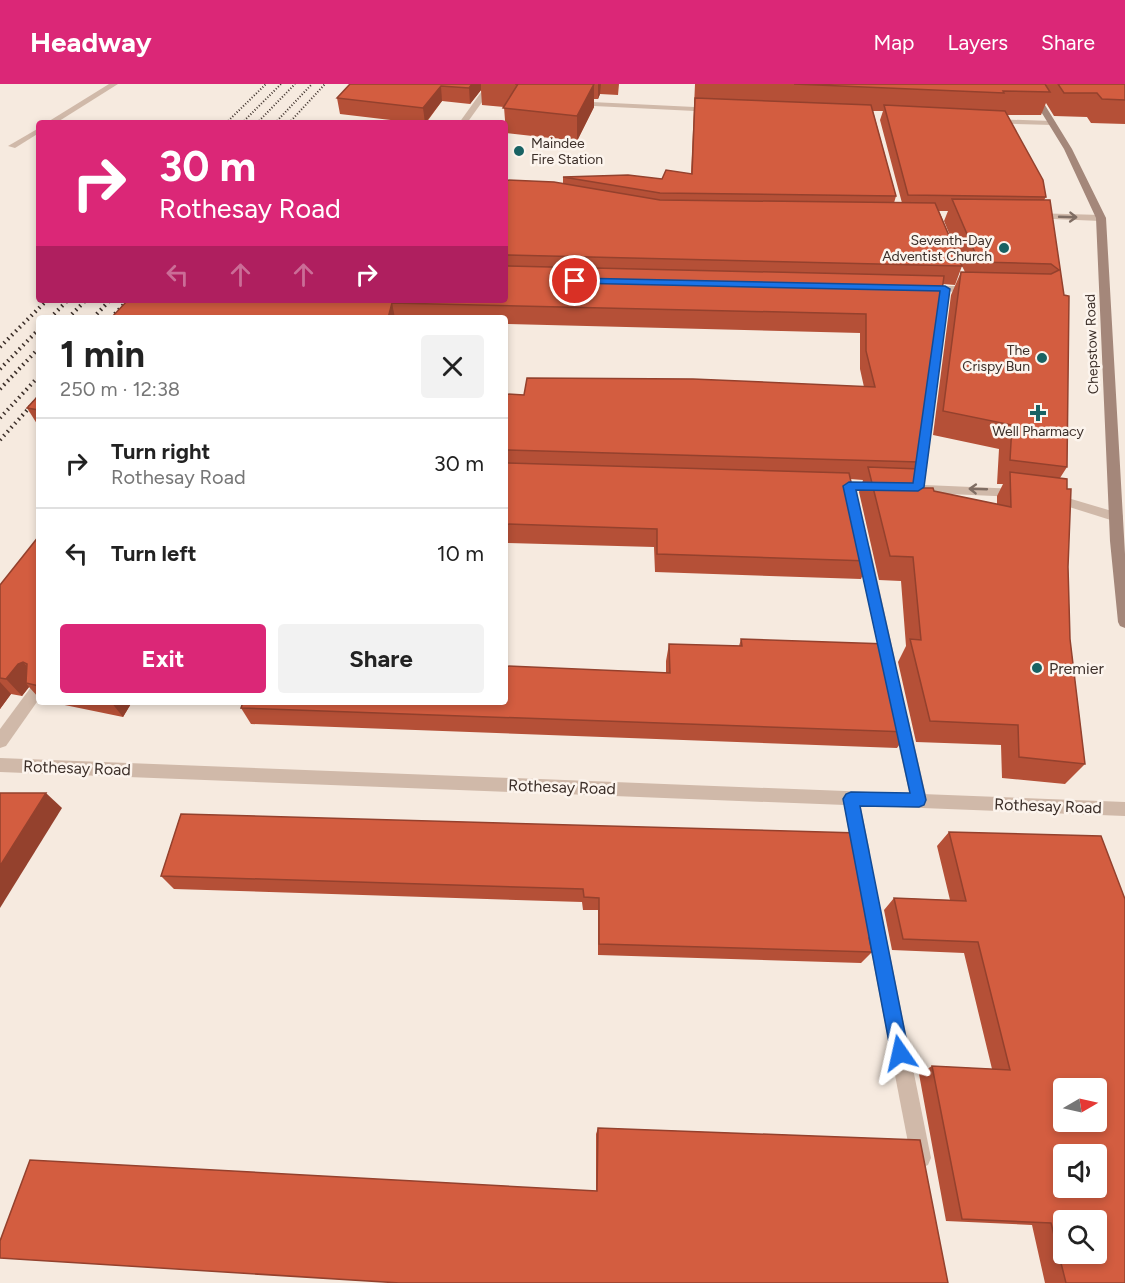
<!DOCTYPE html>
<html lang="en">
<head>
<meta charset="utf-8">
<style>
	:root { --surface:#fff; --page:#f2f2f2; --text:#222; --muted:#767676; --line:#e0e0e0; --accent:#db2777 }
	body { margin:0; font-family:Figtree,sans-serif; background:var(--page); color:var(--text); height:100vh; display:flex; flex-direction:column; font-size:22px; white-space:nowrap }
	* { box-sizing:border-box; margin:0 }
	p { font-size:20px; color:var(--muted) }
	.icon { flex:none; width:33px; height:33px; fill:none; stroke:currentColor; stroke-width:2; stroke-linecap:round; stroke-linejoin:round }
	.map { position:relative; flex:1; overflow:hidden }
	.side { position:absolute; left:36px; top:231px; width:472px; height:390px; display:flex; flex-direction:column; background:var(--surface); border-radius:6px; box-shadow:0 3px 9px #0003 }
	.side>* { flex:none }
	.hud { position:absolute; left:36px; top:36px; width:472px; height:183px; border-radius:6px; box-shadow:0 3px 9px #0003; background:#db2777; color:#fff; overflow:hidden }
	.needle { width:39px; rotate:81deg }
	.tools { position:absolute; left:1053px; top:994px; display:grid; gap:12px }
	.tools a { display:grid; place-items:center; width:54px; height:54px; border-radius:6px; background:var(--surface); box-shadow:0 3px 9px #0003; font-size:30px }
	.pin { position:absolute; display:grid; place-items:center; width:51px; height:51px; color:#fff; margin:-26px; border:3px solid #fff; border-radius:50%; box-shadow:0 2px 6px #0007 }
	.me { position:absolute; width:66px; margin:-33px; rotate:349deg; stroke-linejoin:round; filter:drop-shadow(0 0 4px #0008) }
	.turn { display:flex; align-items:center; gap:21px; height:126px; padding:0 24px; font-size:27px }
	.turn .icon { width:78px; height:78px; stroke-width:2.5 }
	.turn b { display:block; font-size:42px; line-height:51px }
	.lanes { display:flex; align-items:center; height:57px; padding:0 24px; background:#0003; justify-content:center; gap:30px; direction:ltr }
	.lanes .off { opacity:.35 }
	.round { display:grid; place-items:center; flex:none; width:63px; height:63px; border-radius:6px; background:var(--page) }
	.summary { display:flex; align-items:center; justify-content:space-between; height:102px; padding:0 24px }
	h1 { font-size:36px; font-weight:700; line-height:45px }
	.cta { display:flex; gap:12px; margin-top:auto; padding:12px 24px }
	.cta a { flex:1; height:69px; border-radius:6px; background:var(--accent); color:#fff; font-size:24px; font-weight:700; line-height:69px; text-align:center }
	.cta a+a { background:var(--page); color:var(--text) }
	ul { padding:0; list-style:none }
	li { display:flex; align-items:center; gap:18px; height:90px; padding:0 24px; border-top:2px solid var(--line) }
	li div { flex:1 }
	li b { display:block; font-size:22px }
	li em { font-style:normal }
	header { display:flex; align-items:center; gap:36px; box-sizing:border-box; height:84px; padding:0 30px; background:var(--accent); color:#fff }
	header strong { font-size:28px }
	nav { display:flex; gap:33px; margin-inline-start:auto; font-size:21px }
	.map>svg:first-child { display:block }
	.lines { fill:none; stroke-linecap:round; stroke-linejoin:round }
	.lane { fill:#d0b9a9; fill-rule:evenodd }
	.street { fill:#d0b9a9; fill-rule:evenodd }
	.secondary { fill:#a4877a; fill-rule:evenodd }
	.rail-far1 { stroke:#3c2f29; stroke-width:2; stroke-dasharray:1 2; stroke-linecap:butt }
	.rail { stroke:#3c2f29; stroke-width:4; stroke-dasharray:1.5 4; stroke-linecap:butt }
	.wall { fill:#b55037; fill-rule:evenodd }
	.shaded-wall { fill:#94412d }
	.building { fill:#d35d40; stroke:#94412d; stroke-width:1.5; fill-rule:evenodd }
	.oneway { stroke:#7f6d63 }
	.route { fill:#1a73e8; stroke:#114b97; stroke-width:1.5 }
	.poi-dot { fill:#196263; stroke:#fcf4ed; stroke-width:2 }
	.labels { text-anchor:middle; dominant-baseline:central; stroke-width:5; stroke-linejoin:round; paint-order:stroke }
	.far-poi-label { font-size:14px; fill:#3c2f29; stroke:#fcf4ed; text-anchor:end }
	.far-street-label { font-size:14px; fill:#3c2f29; stroke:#fcf4ed }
	.poi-label { font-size:16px; fill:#3c2f29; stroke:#fcf4ed; text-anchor:start }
	.street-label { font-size:16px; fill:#3c2f29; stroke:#fcf4ed }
</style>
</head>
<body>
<header>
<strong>Headway</strong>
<nav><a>Map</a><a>Layers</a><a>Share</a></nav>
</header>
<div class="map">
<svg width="1125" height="1199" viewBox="0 0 1125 1199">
	<rect width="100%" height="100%" fill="#f6eadf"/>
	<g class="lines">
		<!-- lane -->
		<g class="lane">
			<path d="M945 202 950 205 924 403 918 407 912 403 940 205Z"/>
			<path d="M863 458 870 463 896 580 894 584H884L882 580 856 463Z"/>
			<path d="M900 627 905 628 908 633 927 716 925 721 919 723 913 721 911 716 892 633 895 628Z"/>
			<path d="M851 708 857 710 859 715 870 768 867 774 861 776 855 774 852 768 843 715 845 710Z"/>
			<path d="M874 827 880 830 883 836 931 1074 928 1081 921 1084 914 1081 911 1074 865 836 868 830Z"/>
		</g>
		<!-- street -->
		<g class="street">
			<path d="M109 0H118L56 39H46Z"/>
			<path d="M487 0H495L467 39H459Z"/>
			<path d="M571 17 715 24 719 26 715 28 574 21H571Z"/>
			<path d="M990 35 1052 37 1056 39 1052 41 987 39 986 37Z"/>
			<path d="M39 44V49L15 64 8 62Z"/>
			<path d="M1032 129 1101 131 1106 134 1101 137 1029 134V130Z"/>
			<path d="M918 202H973L978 205 973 208 922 207 918 206Z"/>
			<path d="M832 397 1018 405 1024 409 1018 413 832 405 826 401Z"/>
			<path d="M1051 409 1122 430 1123 433 1117 438 1047 416 1045 413Z"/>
			<path d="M39 597V615L6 662 0 664V645L34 599Z"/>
			<path d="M0 674 1125 718V732L0 688Z"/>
		</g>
		<!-- secondary -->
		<path class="secondary" d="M1024 0H1032L1072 65 1106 134 1125 470V544L1120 542 1118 538 1110 457 1096 134 1064 65Z"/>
		<!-- rail-far1 -->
		<g class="rail-far1">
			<path d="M226 39 266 0"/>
			<path d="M242 39 281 0"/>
			<path d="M257 39 295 0"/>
			<path d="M275 39 312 0"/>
			<path d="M289 39 325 0"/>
		</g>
		<!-- rail -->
		<g class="rail">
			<path d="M50 234 68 216"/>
			<path d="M68 234 86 216"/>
			<path d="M93 234 110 216"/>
			<path d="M111 234 128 216"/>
			<path d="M0 263 47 216"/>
			<path d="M0 285 39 245"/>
			<path d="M0 305 39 264"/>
			<path d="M0 334 39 292"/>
			<path d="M0 356 39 313"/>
		</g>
	</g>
	<!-- wall -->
	<g class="wall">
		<path d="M350 0H619L618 11 600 10 598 15H594V23L577 57 506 49 504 23 482 21 481 6 470 20 442 17 426 39H416L340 30 337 14Z"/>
		<path d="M695 0H1125V40L1091 39 1087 33 1054 32 1046 19 1041 31H1007L1046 113 1044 116 1064 211 1067 383 1060 394 1068 483 1070 555 1085 680 1065 700 1002 694 1001 661 916 658 898 578 906 562 901 497 879 496 859 408 863 396 850 395 869 477 861 495 655 488 654 463 506 459V310L524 311 864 303 860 285V249L506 240V234H111L128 216H506V96L563 100V93L662 95 691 90ZM873 27H883L880 36 902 119H894L896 112ZM939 127H948L944 137 960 176ZM962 182 965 188H961L951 211 933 351 999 365 997 400H1003L997 412V420L917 404 916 385 919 378 943 200 955 201Z"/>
		<path d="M39 311V343L27 324Z"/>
		<path d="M0 501 39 602V614L29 603 22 612 11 610 0 625Z"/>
		<path d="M741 555 908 648 897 664 251 640 241 624 666 589V577L669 560 739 562Z"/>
		<path d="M50 618H132L123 633Z"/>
		<path d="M181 730 880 854 871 864 872 868 861 879 598 871V826H583L582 818 174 805 161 792Z"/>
		<path d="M949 748 1125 1199H1045L1032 1141 946 1137 919 990 932 982 992 985 964 869 892 866 884 826 894 814 950 816 937 762Z"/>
		<path d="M598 1044 920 1056 596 1106V1050Z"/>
	</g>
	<!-- shaded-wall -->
	<g class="shaded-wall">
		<path d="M472 0H481V6L470 20 469 4Z"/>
		<path d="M594 0V23L577 57V32Z"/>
		<path d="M598 0H601L600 10 598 15Z"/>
		<path d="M441 2 442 17 425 39 423 24Z"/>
		<path d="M392 219 395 234H388Z"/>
		<path d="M23 578 38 595 26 599 29 603 22 612 6 595 18 580Z"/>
		<path d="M0 598 11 610 0 625Z"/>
		<path d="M111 618H132L123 633Z"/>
		<path d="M46 709 62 724 0 824V782Z"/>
	</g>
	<!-- building -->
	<g class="building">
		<path d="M350 0H472L469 4 441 2 423 24 337 14Z"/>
		<path d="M515 0H594L577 32 503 24 518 0Z"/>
		<path d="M794 0H1045L1050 8 1003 7 1004 9Z"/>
		<path d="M1058 0H1125V16L1102 15 1097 9H1064Z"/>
		<path d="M695 14 871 21 896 112 660 109 563 93 628 91 662 95 666 86 692 90Z"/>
		<path d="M884 21 1005 27 1043 96 1046 113 908 111Z"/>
		<path d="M506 96 554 98 660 116 935 119 962 182 506 171Z"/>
		<path d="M952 115 1050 116 1064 211 1069 212 1067 383 1010 376 1012 341 943 327 961 188 1051 190 1059 186 1051 180 979 178Z"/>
		<path d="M506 182 944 192 919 378 506 366V310L524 311 527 294 693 295 875 303 866 267V230L392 219 388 234H111L128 216H292V217L306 216H506Z"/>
		<path d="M39 311V326L27 324Z"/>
		<path d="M506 379 849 389 869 477 657 470V445L506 440Z"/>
		<path d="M868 383 920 385 917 404H933L934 407 1011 423 1010 388 1067 395V405H1071L1068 483 1070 555 1085 680 1019 673 1018 641 930 637 910 555 921 556 913 473 890 472Z"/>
		<path d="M39 452V602L26 599 27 580 23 578 18 580 6 595 0 594V501Z"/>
		<path d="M741 555 888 560 908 648 241 624 243 618H506V582L670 589 669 560 742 562Z"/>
		<path d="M0 709H46L0 782Z"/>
		<path d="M181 730 859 749 880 854H869L872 868 599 860V814L584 813 583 805 161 792Z"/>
		<path d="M949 748 1101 752 1125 815V1199H1066L1051 1139 962 1135 932 982 1010 986 978 858 903 855 894 814 966 817ZM1064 1005H1096V1038H1064ZM1064 1071H1096V1104H1064ZM1064 1137H1096V1170H1064Z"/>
		<path d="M598 1044 920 1056 948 1199H400L0 1174V1157L30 1076 597 1107Z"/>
	</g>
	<!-- one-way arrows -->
	<defs><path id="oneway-shaft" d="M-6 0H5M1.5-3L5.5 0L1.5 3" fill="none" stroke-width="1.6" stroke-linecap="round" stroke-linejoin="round" transform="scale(1.5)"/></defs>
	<g class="oneway">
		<use href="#oneway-shaft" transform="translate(1068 133) rotate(2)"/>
		<use href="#oneway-shaft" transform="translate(978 405) rotate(-178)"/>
	</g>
	<!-- route -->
	<path class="route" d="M575 194 945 202 950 205 924 403 918 407 856 406 926 716 924 721 919 723 860 722 909 969 906 975 900 977 894 975 891 969 843 715 846 710 851 708 910 709 843 402 849 398 913 399 940 207 572 199 570 197Z"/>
	<!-- markers -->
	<g class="poi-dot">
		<circle cx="519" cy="67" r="6"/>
		<circle cx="1004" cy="164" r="6"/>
		<circle cx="1042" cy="274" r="6"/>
		<path d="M1035 320h6v6h6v6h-6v6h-6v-6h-6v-6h6z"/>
		<circle cx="1037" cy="584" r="6"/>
	</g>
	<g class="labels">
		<!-- far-poi labels -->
		<g class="far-poi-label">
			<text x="531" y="59" text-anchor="start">Maindee<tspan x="531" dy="16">Fire Station</tspan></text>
			<text x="992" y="156">Seventh-Day<tspan x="992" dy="16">Adventist Church</tspan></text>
			<text x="1030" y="266">The<tspan x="1030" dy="16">Crispy Bun</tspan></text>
			<text x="1038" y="347" text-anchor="middle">Well Pharmacy</text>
		</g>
		<!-- far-street labels -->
		<g class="far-street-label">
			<text transform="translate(1092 260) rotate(-92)">Chepstow Road</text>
		</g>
		<!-- poi labels -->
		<g class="poi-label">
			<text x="1049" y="584">Premier</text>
		</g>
		<!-- street labels -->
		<g class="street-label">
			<text transform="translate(77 684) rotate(2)">Rothesay Road</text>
			<text transform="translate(562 703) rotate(2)">Rothesay Road</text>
			<text transform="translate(1048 722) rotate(2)">Rothesay Road</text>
		</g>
	</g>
</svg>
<div class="tools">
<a><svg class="needle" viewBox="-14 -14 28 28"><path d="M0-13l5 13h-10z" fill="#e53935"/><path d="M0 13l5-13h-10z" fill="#767676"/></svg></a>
<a><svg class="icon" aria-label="sound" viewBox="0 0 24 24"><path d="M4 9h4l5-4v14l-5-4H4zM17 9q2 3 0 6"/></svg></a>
<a><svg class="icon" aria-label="search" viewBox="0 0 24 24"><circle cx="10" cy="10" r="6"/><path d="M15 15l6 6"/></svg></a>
</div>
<div class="pin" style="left:575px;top:197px;background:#d93025"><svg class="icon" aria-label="arrive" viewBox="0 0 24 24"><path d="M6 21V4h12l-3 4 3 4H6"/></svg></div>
<svg class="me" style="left:900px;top:969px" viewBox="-20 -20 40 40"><path d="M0-17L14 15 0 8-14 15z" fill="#1a73e8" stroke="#fff" stroke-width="4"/></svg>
<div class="hud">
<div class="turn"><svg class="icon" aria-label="right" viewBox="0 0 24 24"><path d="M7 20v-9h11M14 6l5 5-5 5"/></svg><div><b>30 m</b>Rothesay Road</div></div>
<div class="lanes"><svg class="icon off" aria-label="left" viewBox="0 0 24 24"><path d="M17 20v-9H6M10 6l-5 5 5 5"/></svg><svg class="icon off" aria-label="ahead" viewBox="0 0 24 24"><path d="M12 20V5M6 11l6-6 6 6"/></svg><svg class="icon off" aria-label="ahead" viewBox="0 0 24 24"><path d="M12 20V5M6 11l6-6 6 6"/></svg><svg class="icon" aria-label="right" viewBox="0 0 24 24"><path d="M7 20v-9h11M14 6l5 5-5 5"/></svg></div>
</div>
<section class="side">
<div class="summary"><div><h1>1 min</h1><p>250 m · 12:38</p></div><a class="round"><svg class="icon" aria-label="close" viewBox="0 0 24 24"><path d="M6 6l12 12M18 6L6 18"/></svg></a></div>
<ul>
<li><svg class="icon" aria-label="right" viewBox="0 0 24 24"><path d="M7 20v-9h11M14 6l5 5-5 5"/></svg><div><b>Turn right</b><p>Rothesay Road</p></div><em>30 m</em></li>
<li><svg class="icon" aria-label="left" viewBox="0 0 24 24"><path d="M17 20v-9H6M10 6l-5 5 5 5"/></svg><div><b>Turn left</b></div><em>10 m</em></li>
</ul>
<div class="cta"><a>Exit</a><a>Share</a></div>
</section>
</div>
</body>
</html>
